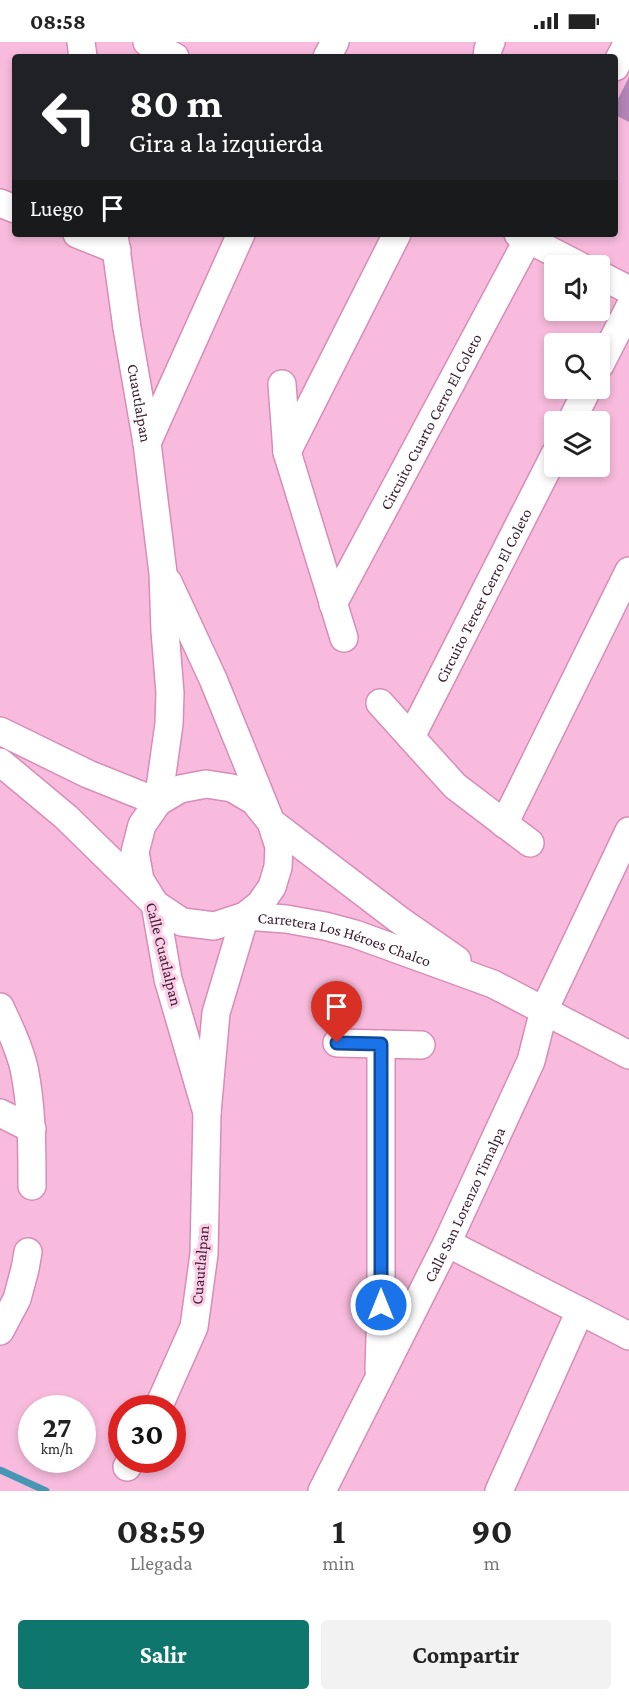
<!DOCTYPE html>
<html lang="es">
<head>
<meta charset="utf-8">
<style>
	:root { --surface:#fff; --page:#f2f2f2; --text:#222; --muted:#767676; --accent:#0f766e }
	body { margin:0; font-family:"Crimson Pro",serif; background:var(--page); color:var(--text); height:100vh; display:flex; flex-direction:column; font-size:22px; white-space:nowrap }
	* { box-sizing:border-box; margin:0 }
	p { font-size:20px; color:var(--muted) }
	.icon { flex:none; width:33px; height:33px; fill:none; stroke:currentColor; stroke-width:2; stroke-linecap:round; stroke-linejoin:round }
	.map { position:relative; height:1449px; overflow:hidden }
	.sheet { display:flex; flex-direction:column; background:var(--surface); flex:1 }
	.sheet>* { flex:none }
	.top-card { position:absolute; left:12px; top:12px; width:606px; height:183px; border-radius:6px; box-shadow:0 3px 9px #0003; background:#202124; color:#fff; overflow:hidden }
	.fabs { position:absolute; left:544px; top:213px; display:grid; gap:12px }
	.fabs a { display:grid; place-items:center; width:66px; height:66px; border-radius:6px; background:var(--surface); box-shadow:0 3px 9px #0003; font-size:30px }
	.speed { position:absolute; left:18px; top:1353px; display:flex; gap:12px; font-size:30px; font-weight:700; text-align:center }
	.speed>* { display:grid; place-content:center; width:78px; height:78px; border-radius:50%; background:var(--surface); box-shadow:0 3px 9px #0003; line-height:1 }
	.speed small { font-size:15px; font-weight:400 }
	.speed .limit { border:9px solid #d22; background:#fff; color:#111 }
	.pin { position:absolute; display:grid; place-items:center; width:51px; height:51px; color:#fff; margin:-62px -26px; border-radius:50% 50% 50% 0; rotate:-45deg; box-shadow:0 0 6px #0007 }
	.pin .icon { rotate:45deg }
	.me { position:absolute; width:66px; margin:-33px; rotate:0deg; stroke-linejoin:round; filter:drop-shadow(0 0 4px #0008) }
	.turn { display:flex; align-items:center; gap:21px; height:126px; padding:0 18px; font-size:27px }
	.turn .icon { width:78px; height:78px; stroke-width:2.5 }
	.turn b { display:block; font-size:42px; line-height:51px }
	.then { display:flex; align-items:center; height:57px; padding:0 18px; background:#0003; gap:12px; font-size:22px }
	.eta { display:flex; justify-content:space-evenly; align-items:center; height:102px; text-align:center }
	.eta b { font-size:36px; font-weight:700; line-height:42px }
	.cta { display:flex; gap:12px; margin-top:auto; padding:12px 18px }
	.cta a { flex:1; height:69px; border-radius:6px; background:var(--accent); color:#fff; font-size:24px; font-weight:700; line-height:69px; text-align:center }
	.cta a+a { background:var(--page); color:var(--text) }
	.status { display:flex; justify-content:space-between; align-items:center; height:42px; padding:0 30px; background:var(--surface); direction:ltr }
	.status svg { height:16px; fill:currentColor }
	.map>svg:first-child { display:block }
	.lines { fill:none; stroke-linecap:round; stroke-linejoin:round }
	.stream { stroke:#4696b4; stroke-width:7 }
	.building { fill:#b384b6 }
	.minor-casing { stroke:#d78db7; stroke-width:30 }
	.minor { stroke:#fff; stroke-width:27 }
	.route-casing { stroke:#114b97; stroke-width:15 }
	.route { stroke:#1a73e8; stroke-width:10 }
	.labels { text-anchor:middle; dominant-baseline:central; stroke-width:6; stroke-linejoin:round; paint-order:stroke }
	.street-label { font-size:16px; fill:#3a1d2e; stroke:#fccde7 }
</style>
</head>
<body>
<div class="status"><b>08:58</b><svg viewBox="0 0 49 12"><path d="M0 12V9h3v3zM5 12V6h3v6zM10 12V3h3v9zM15 12V0h3v12zM26 1h20v11H26zM47 4h2v5h-2z"/></svg></div>
<div class="map">
<svg width="629" height="1449" viewBox="0 0 629 1449">
	<rect width="100%" height="100%" fill="#f8bbdd"/>
	<g class="lines">
		<!-- stream -->
		<path class="stream" d="M0 1428 46 1449"/>
	</g>
	<!-- building -->
	<path class="building" d="M629 35V80L615 73V63Z"/>
	<g class="lines">
		<!-- minor casing -->
		<g class="minor-casing">
			<g id="minor">
				<path d="M81 0 83 15"/>
				<path d="M147 0 175 15"/>
				<path d="M327 15 335 0"/>
				<path d="M487 15 488 7 491 0"/>
				<path d="M615 25 628 0"/>
				<path d="M0 161 15 167"/>
				<path d="M77 192 117 208"/>
				<path id="s1" d="M114 192 127 286 147 401 163 531 165 589 170 651 169 682 158 760 142 783 135 810 140 838 155 862 168 937 207 1071"/>
				<path d="M518 192 580 224"/>
				<path d="M600 233 629 248"/>
				<path d="M600 323 629 266"/>
				<path d="M282 342 287 410 344 596"/>
				<path d="M571 380 588 346"/>
				<path d="M147 401 241 192"/>
				<path d="M287 410 397 192"/>
				<path d="M168 540 213 637 271 780 398 877 457 918"/>
				<path id="s2" d="M333 562 528 197"/>
				<path d="M380 661 455 744 530 801"/>
				<path d="M0 689 88 732 158 760"/>
				<path id="s3" d="M411 695 555 412"/>
				<path id="s4" d="M0 720 66 775 155 862 182 880 214 884 245 874 286 877 325 884 355 892 493 942 629 1013"/>
				<path d="M158 760 180 747 206 742 232 746 254 759 271 780 279 805 278 825 272 845 260 862 245 874 216 971 207 1071 204 1212 194 1285 158 1366"/>
				<path d="M504 782 629 529"/>
				<path d="M0 965C9 984 19 1005 24 1026 32 1065 32 1104 32 1144"/>
				<path d="M337 1001 421 1003"/>
				<path d="M0 1071 32 1087"/>
				<path d="M447 1201 629 1294"/>
				<path d="M0 1289 17 1257 25 1227 28 1210"/>
				<path d="M379 1328 381 1263V1002"/>
				<path d="M127 1425 131 1418"/>
				<path id="s5" d="M322 1449 447 1201 531 1019 544 968 629 789"/>
				<path d="M499 1449 580 1269"/>
			</g>
		</g>
		<!-- minor -->
		<use href="#minor" class="minor"/>
	</g>
	<g class="lines">
		<!-- route casing -->
		<g class="route-casing">
			<path id="route" d="M337 1001 381 1002V1263"/>
		</g>
		<!-- route -->
		<use href="#route" class="route"/>
	</g>
	<g class="labels">
		<!-- street labels -->
		<g class="street-label">
			<text stroke="none"><textPath href="#s1" startOffset="171">Cuautlalpan</textPath></text>
			<text stroke="none"><textPath href="#s2" startOffset="207">Circuito Cuarto Cerro El Coleto</textPath></text>
			<text stroke="none"><textPath href="#s3" startOffset="159">Circuito Tercer Cerro El Coleto</textPath></text>
			<text stroke="none"><textPath href="#s4" startOffset="410">Carretera Los Héroes Chalco</textPath></text>
			<text transform="translate(164 912) rotate(76)">Calle Cuatlalpan</text>
			<text stroke="none"><textPath href="#s5" startOffset="320">Calle San Lorenzo Timalpa</textPath></text>
			<text transform="translate(200 1223) rotate(-85)">Cuautlalpan</text>
		</g>
	</g>
</svg>
<div class="fabs">
<a><svg class="icon" aria-label="sound" viewBox="0 0 24 24"><path d="M4 9h4l5-4v14l-5-4H4zM17 9q2 3 0 6"/></svg></a>
<a><svg class="icon" aria-label="search" viewBox="0 0 24 24"><circle cx="10" cy="10" r="6"/><path d="M15 15l6 6"/></svg></a>
<a><svg class="icon" aria-label="layers" viewBox="0 0 24 24"><path d="M12 4l9 5-9 5-9-5zM3 14l9 5 9-5"/></svg></a>
</div>
<div class="speed"><div>27<small>km/h</small></div><div class="limit">30</div></div>
<div class="pin" style="left:337px;top:1001px;background:#d93025"><svg class="icon" aria-label="arrive" viewBox="0 0 24 24"><path d="M6 21V4h12l-3 4 3 4H6"/></svg></div>
<svg class="me" style="left:381px;top:1263px" viewBox="-20 -20 40 40"><circle r="17" fill="#1a73e8" stroke="#fff" stroke-width="3"/><path d="M0-11L8 9 0 5-8 9z" fill="#fff"/></svg>
<div class="top-card">
<div class="turn"><svg class="icon" aria-label="left" viewBox="0 0 24 24"><path d="M17 20v-9H6M10 6l-5 5 5 5"/></svg><div><b>80 m</b>Gira a la izquierda</div></div>
<div class="then">Luego<svg class="icon" aria-label="arrive" viewBox="0 0 24 24"><path d="M6 21V4h12l-3 4 3 4H6"/></svg></div>
</div>
</div>
<section class="sheet">
<div class="eta">
<div><b>08:59</b><p>Llegada</p></div>
<div><b>1</b><p>min</p></div>
<div><b>90</b><p>m</p></div>
</div>
<div class="cta"><a>Salir</a><a>Compartir</a></div>
</section>
</body>
</html>
